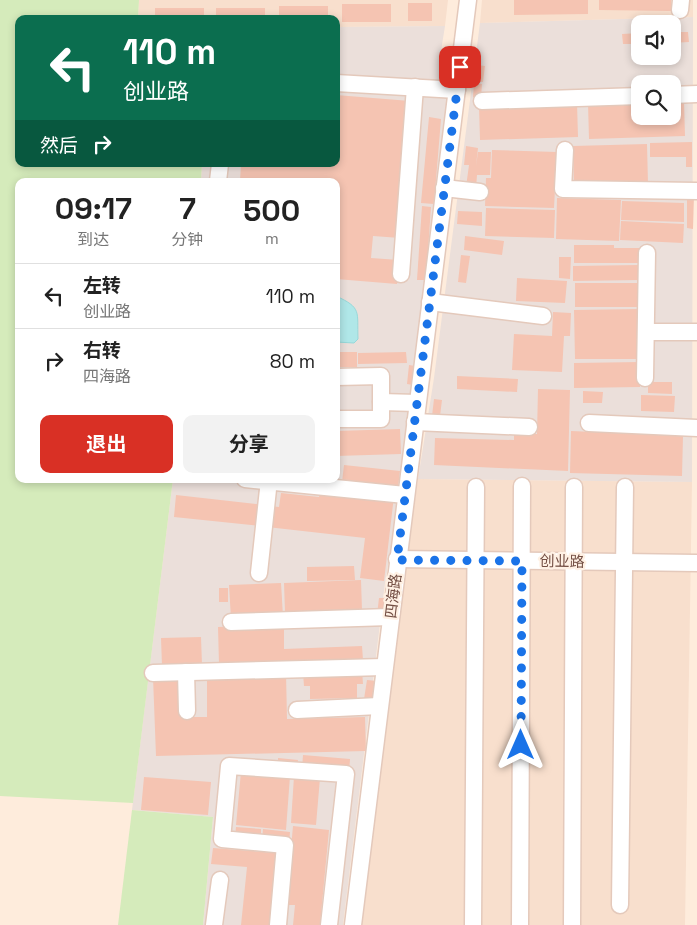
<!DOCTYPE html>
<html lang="zh">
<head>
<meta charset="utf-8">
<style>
	:root { --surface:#fff; --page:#f2f2f2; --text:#222; --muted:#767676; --line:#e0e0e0; --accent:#d93025 }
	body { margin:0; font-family:"Space Grotesk","Noto Sans SC",sans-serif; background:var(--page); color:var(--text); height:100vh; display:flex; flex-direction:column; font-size:19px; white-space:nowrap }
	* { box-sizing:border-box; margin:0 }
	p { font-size:16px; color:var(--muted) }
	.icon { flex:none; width:28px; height:28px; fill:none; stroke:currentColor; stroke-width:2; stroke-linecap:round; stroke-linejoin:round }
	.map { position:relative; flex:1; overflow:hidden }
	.side { position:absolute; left:15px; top:178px; width:325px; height:305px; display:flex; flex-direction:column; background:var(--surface); border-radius:10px; box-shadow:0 2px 8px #0003 }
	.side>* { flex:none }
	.banner { position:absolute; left:15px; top:15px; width:325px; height:152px; border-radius:10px; box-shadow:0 2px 8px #0003; background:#0b6e4f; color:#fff; overflow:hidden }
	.fabs { position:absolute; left:631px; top:15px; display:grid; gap:10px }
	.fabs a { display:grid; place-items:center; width:50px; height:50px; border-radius:10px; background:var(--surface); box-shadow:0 2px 8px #0003; font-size:25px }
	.pin { position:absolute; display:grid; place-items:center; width:42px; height:42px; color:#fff; margin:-21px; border-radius:10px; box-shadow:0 2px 8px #0006 }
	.me { position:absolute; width:55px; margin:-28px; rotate:0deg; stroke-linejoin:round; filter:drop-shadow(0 0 4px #0008) }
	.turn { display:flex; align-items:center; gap:18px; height:105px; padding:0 25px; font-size:22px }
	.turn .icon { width:65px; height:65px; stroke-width:2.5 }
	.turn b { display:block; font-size:35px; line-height:42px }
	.then { display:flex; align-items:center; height:48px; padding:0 25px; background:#0003; gap:10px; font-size:19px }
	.eta { display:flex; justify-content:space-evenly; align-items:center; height:85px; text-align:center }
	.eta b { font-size:30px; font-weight:700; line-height:35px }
	.cta { display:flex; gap:10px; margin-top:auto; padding:10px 25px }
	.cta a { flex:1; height:58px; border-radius:10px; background:var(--accent); color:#fff; font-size:20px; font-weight:700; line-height:58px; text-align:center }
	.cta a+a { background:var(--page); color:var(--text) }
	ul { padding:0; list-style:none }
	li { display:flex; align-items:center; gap:15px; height:65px; padding:0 25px; border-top:1px solid var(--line) }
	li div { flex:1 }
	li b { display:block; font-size:19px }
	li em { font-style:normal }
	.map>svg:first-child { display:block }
	.residential { fill:#f8dfcd }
	.industrial { fill:#ebdfda; fill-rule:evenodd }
	.green { fill:#d5ebbb }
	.water { fill:#b0e7e8; stroke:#96d9da }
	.building { fill:#f5c4b2 }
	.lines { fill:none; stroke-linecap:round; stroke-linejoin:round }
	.minor-casing { stroke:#e4c9bb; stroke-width:19 }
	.minor { stroke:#fff; stroke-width:16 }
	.route { stroke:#1a73e8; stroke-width:9; stroke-dasharray:0 16.2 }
	.labels { text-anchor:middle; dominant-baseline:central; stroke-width:4.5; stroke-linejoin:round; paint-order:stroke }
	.street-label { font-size:15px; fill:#744f44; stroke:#fff1e4 }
</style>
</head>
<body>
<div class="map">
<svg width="697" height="925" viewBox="0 0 697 925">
	<rect width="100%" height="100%" fill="#feecdc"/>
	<!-- residential -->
	<g class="residential">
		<path d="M139 0H448L445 26 336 27V19H138Z"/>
		<path d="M482 0H693V17L480 23Z"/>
		<path d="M418 479 692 482 685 925H354Z"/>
	</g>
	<!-- industrial -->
	<g class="industrial">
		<path d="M693 17 692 482 418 479 434 378 480 23ZM640 24H672V56H640ZM640 84H672V116H640Z"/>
		<path d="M445 26 441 51 454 53 404 467 385 583 343 925H203L213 817 132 810 173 479H336V181H201L202 164H336V27Z"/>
	</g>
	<!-- green -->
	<g class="green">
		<path d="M0 0H139L138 19H19V164H202L201 181H19V479H173L133 803 0 796Z"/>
		<path d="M132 810 213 817 203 925H118Z"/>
	</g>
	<!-- water -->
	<path class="water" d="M336 296C362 308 357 311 358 339L354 343 336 342Z"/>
	<!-- building -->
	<g class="building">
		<path d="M514 0H588V14L514 15Z"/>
		<path d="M599 0H671V11L599 10Z"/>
		<rect x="408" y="3" width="24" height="18"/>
		<rect x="342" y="4" width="49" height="18"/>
		<rect x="279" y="6" width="49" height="13"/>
		<rect x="155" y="8" width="49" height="11"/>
		<rect x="216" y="8" width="49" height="11"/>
		<path d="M672 32H688L689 42 672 43Z"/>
		<path d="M640 33V44H623L622 34Z"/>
		<path d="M477 65 485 66 483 82 475 81Z"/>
		<path d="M474 83 482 84 481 98 473 97Z"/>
		<path d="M336 95 410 101 400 238 373 236 371 258 399 260 397 284 336 279V181H240L241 164H336Z"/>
		<path d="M672 101H684L685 136 589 139 588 103 640 102V116H672Z"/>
		<path d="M577 103 578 137 480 140 479 106Z"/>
		<path d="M429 117 441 119 434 204 421 203Z"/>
		<path d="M692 142V167H686V157H650V143Z"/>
		<path d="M647 144 648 184 574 186 573 146Z"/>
		<path d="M466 146 478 148 476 166 478 152H491L490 175H477L476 188 466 187 469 165H464Z"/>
		<path d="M492 150 557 152 554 208 485 206 486 178H491Z"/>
		<path d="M687 194 694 195 693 229 687 228Z"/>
		<path d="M557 198 621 200 619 241 556 239Z"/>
		<path d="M622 201 684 203V222L621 220Z"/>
		<path d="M422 206 431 207 426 280H417Z"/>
		<path d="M486 208 555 210 554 238 485 236Z"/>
		<path d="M458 211 482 212V226L457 224Z"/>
		<path d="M621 221 684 224 683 243 620 240Z"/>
		<path d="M465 236 504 241 502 255 464 250Z"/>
		<path d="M574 245H614V248H642V263H574Z"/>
		<path d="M461 255 470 256 466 283 458 282Z"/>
		<path d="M559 257H571L570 279 559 278Z"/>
		<path d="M639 265 640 280 573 281V266Z"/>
		<path d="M517 278 567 281 565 303 516 301Z"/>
		<rect x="575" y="283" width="66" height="24"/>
		<path d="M640 309V359H575L574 310Z"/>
		<path d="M553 312 571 313 570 336H564L562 372 512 370 514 334 552 336Z"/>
		<rect x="336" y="352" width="21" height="15"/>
		<path d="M406 352 407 363 358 364V353Z"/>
		<path d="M640 362V387L574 388V363Z"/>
		<path d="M409 365 415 366 413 385 407 384Z"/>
		<path d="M457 376 518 379 517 392 457 389Z"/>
		<path d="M648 382H672V394L648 393Z"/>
		<path d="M538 389 570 390 568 471 434 465 435 438 514 440V433L537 434Z"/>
		<path d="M583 391 603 392 602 403H583Z"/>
		<path d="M641 395 675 396 674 412 641 411Z"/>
		<path d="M434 399 442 400 440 416H432Z"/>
		<path d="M400 429 401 454 336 456V431Z"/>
		<path d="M571 431 683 436 682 476 570 473Z"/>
		<path d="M344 465 400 471 398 488 342 482Z"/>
		<path d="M281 493 319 497 320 493 394 496 384 581 360 578 365 538 267 527 270 506 279 507Z"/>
		<path d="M176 495 264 505 261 526 174 517Z"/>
		<path d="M354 566 355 580 307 581V567Z"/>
		<path d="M361 580 362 610 285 612 284 583Z"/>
		<path d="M281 583 283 616 231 618 229 585Z"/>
		<rect x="219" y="588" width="9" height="14"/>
		<path d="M379 598H385L384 615H377Z"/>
		<path d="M284 625V649L362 646 363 660 219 664 218 627Z"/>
		<path d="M201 637 202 665 162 666 161 638Z"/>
		<path d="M362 670 363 684H357V698L310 699V686H304L303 673Z"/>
		<path d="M286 673 287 719 365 717 366 751 156 756 153 677 180 676 181 717H207V675Z"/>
		<path d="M367 680 377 681 374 700 364 699Z"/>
		<path d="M303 755 350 759 349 773 302 768Z"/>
		<path d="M278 758 298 760 297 766 278 765Z"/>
		<path d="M241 772 290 776 286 830 236 825Z"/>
		<path d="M294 776 320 778 316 825 291 823Z"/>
		<path d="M144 777 211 782 208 815 141 810Z"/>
		<path d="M293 826 329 830 320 925H293L295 905H286Z"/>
		<path d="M236 827 261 829V840L235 837Z"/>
		<path d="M263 829 290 832 289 843 262 841Z"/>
		<path d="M213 848 277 853 274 925H241L247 867 211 864Z"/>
	</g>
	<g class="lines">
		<!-- minor casing -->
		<g class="minor-casing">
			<g id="minor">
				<path d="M680 10 681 0"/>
				<path d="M336 83 457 90"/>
				<path d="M672 95 697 94"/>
				<path d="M482 101 640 96"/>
				<path d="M565 150 563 189 697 191"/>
				<path d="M218 181 220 164"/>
				<path d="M444 188 480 192"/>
				<path d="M401 274 415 87"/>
				<path d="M430 302 543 316"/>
				<path d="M646 332H697"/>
				<path d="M336 377 381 376V419H336"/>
				<path d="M645 378 647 253"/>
				<path d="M381 402 417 403"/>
				<path d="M415 422 529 427"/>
				<path d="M589 423 697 428"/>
				<path d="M245 479 405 495"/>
				<path d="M397 559 697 563"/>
				<path d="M259 573 269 480"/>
				<path d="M231 622 390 617"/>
				<path d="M186 672 187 711"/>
				<path d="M153 673 384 667"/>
				<path d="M297 710 379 706"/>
				<path d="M620 905 625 487"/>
				<path d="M214 925 220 880"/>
				<path d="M278 925 285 845 222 839 229 766 346 774 329 925"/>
				<path d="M353 925 468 0"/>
				<path d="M473 925 476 487"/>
				<path d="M520 925 522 486"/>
				<path d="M572 925 574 487"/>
			</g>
		</g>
		<!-- minor -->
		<use href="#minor" class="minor"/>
	</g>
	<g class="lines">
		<!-- route -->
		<path class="route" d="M460 67 397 560 522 561 521 745"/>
	</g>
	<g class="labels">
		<!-- street labels -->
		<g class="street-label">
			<text transform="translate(562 561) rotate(1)">创业路</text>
			<text transform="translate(393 596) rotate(-83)">四海路</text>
		</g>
	</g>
</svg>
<div class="fabs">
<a><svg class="icon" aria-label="sound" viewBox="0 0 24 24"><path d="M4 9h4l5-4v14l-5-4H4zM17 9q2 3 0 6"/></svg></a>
<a><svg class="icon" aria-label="search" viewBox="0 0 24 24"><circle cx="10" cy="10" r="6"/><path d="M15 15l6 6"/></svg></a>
</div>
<div class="pin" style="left:460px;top:67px;background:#d93025"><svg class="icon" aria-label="arrive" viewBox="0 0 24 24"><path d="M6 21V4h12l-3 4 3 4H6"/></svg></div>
<svg class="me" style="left:521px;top:745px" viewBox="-20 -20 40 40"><path d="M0-17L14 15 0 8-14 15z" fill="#1a73e8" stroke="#fff" stroke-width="4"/></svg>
<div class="banner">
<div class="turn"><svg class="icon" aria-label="left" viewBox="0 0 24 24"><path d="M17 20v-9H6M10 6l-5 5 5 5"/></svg><div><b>110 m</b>创业路</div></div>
<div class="then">然后<svg class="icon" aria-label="right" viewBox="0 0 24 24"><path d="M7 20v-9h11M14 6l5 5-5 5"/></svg></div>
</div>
<section class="side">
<div class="eta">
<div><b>09:17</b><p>到达</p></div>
<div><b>7</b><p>分钟</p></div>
<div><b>500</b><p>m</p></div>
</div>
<ul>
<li><svg class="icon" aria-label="left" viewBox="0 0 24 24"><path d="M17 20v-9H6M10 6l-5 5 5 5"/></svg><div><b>左转</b><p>创业路</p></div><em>110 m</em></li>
<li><svg class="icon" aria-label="right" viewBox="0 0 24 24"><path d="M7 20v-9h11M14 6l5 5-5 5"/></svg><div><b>右转</b><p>四海路</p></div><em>80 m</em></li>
</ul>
<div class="cta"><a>退出</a><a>分享</a></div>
</section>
</div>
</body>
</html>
